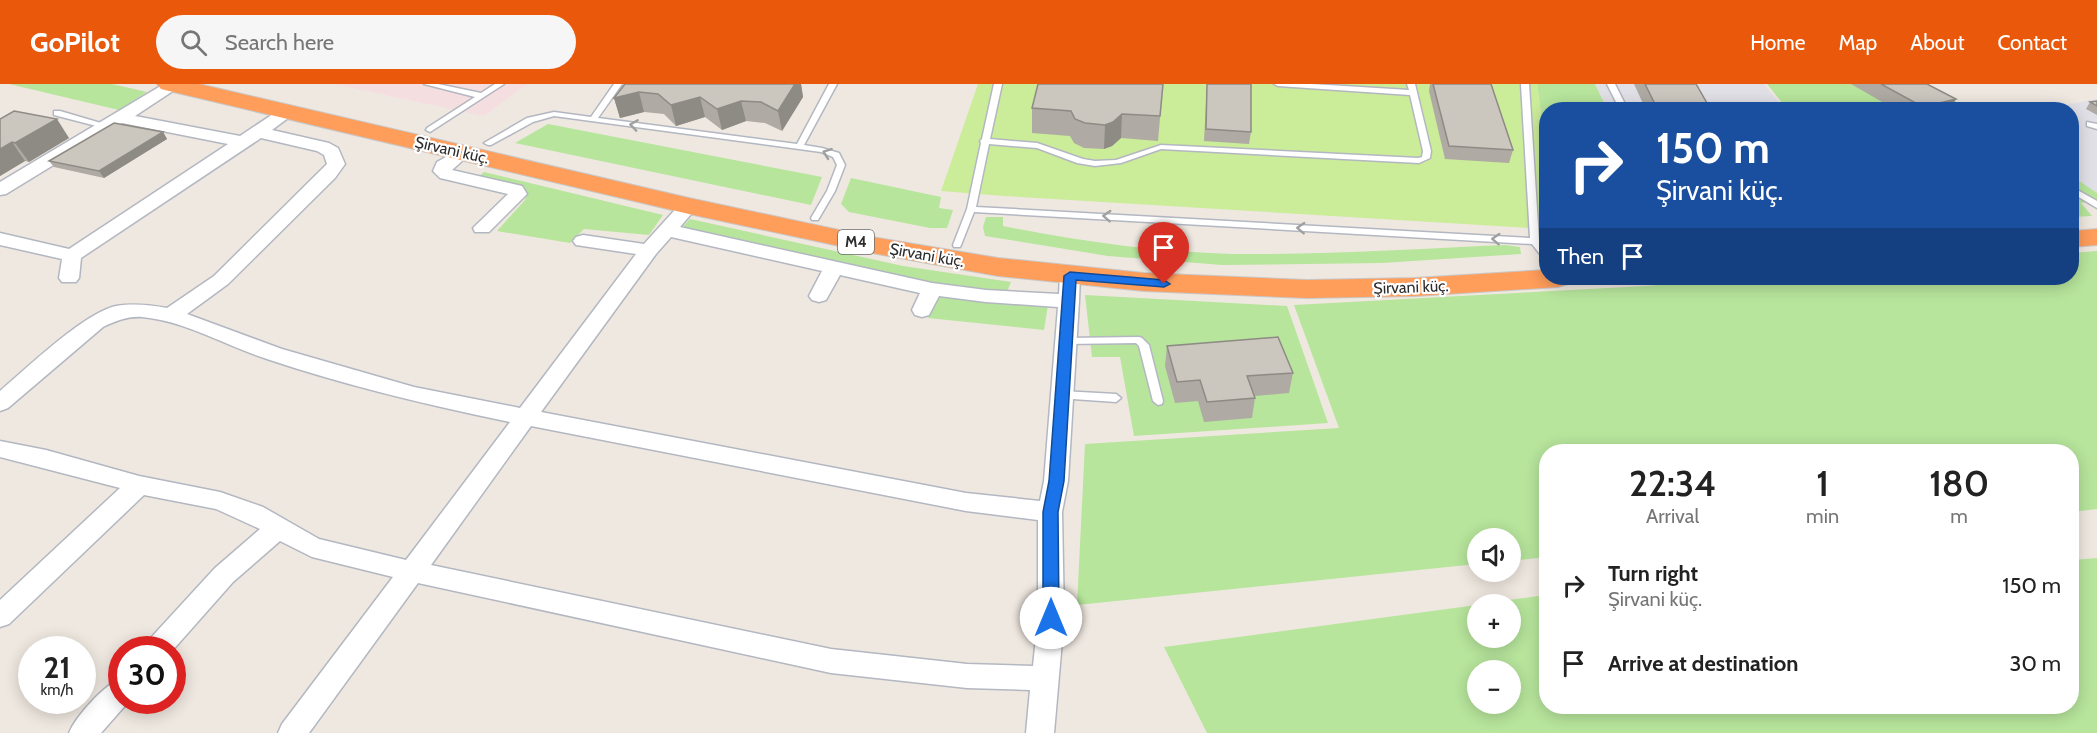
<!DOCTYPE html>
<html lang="en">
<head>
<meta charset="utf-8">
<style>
	:root { --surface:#fff; --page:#f6f6f6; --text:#222; --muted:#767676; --accent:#ea580c }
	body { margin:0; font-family:Cabin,sans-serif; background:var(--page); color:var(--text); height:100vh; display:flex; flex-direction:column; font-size:22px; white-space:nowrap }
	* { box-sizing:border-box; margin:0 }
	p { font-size:20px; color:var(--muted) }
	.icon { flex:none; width:33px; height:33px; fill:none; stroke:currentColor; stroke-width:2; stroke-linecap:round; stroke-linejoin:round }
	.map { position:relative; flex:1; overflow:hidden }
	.drawer { position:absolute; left:1539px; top:360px; width:540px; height:270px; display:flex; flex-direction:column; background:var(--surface); border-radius:24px; box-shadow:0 3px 15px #0003 }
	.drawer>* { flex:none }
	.hud { position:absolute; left:1539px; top:18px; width:540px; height:183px; border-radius:24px; box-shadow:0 3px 15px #0003; background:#1a4fa0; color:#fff; overflow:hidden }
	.fabs { position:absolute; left:1467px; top:444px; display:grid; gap:12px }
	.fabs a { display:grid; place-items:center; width:54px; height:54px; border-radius:50%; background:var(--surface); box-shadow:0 3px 15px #0003; font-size:30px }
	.speed { position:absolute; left:18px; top:552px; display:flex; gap:12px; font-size:30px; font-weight:700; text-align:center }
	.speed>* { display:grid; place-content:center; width:78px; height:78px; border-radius:50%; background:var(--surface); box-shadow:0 3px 15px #0003; line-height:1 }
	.speed small { font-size:15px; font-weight:400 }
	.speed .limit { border:9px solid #d22; background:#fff; color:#111 }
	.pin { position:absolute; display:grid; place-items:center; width:51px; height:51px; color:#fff; margin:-62px -26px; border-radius:50% 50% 50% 0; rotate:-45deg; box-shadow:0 0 6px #0007 }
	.pin .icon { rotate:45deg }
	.me { position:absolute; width:66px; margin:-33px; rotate:0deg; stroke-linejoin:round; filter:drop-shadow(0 0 4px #0008) }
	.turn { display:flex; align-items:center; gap:21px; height:126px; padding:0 18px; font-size:27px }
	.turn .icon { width:78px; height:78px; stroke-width:2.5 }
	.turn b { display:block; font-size:42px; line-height:51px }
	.then { display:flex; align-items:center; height:57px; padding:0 18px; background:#0003; gap:12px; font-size:22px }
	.eta { display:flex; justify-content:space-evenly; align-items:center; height:102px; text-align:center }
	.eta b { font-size:36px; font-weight:600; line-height:42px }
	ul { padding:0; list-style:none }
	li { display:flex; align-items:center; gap:18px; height:78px; padding:0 18px }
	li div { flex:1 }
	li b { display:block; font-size:22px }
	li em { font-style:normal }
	header { display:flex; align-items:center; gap:36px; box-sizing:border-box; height:84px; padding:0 30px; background:var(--accent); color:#fff }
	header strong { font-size:28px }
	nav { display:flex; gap:33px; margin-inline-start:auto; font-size:21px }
	.search { width:420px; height:54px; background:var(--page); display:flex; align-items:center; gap:15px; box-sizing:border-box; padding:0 21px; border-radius:33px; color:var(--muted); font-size:22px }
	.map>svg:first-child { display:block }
	.industrial { fill:#e2e0e7 }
	.medical { fill:#f5dee0 }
	.green { fill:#b7e59c; fill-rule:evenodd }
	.pitch { fill:#cbec98 }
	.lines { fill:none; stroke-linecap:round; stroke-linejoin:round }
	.lane-casing { stroke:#b3b7c1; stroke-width:3 }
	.street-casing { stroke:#b3b7c1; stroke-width:3 }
	.highway-casing { stroke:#c8c8c8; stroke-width:2 }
	.lane { fill:#fff; fill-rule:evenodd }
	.street { fill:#fff; fill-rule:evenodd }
	.highway { fill:#ff9d5b; fill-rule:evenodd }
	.wall { fill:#afaaa3 }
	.shaded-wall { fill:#8e8b85 }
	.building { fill:#cbc6be; stroke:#8e8b85; stroke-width:1.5 }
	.oneway { stroke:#a0a0a0 }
	.route { fill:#1a73e8; stroke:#114b97; stroke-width:1.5 }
	.labels { text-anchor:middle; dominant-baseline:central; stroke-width:4.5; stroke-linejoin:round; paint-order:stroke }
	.shield { fill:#fff; stroke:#6c6c6c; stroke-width:1.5 }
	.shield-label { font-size:15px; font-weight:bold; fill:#2d2d2d }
	.street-label { font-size:16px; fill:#2d2d2d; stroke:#fff }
</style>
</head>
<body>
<header>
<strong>GoPilot</strong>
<div class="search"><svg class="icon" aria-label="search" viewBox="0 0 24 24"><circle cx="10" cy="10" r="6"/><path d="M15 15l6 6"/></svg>Search here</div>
<nav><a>Home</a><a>Map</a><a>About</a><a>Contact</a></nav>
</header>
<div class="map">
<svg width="2097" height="649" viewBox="0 0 2097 649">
	<rect width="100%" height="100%" fill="#efe8e0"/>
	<!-- industrial -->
	<g class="industrial">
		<path d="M1595 0H1764L1784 25H1607Z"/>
		<path d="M2097 15V109L2072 92V26H2037Z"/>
	</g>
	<!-- medical -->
	<path class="medical" d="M334 0H527L484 32Z"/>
	<!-- green -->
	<g class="green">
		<path d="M9 0H112L147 8 119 26Z"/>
		<path d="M1537 0H1595L1607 25 1546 26V67Z"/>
		<path d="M1767 0H1920L1971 25H1787Z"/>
		<path d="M548 40 822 93 811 121 515 59Z"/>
		<path d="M484 88 663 131 649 151 584 145 570 159 497 147 525 116 527 109 522 105 477 94Z"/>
		<path d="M2072 92 2097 109V117L2081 119 2092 132 2072 133Z"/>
		<path d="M851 94 941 113 939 124 953 126 947 144H930L849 128 841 120Z"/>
		<path d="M986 133H1003V142C1078 157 1155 168 1232 170 1323 171 1414 165 1505 161L1520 163 1521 170 1382 179 1222 181 1108 172 985 152 983 143Z"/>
		<path d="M690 135 903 182 1011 198 1006 210 942 202 680 145Z"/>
		<path d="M2097 167V425L2072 428V368H1546V473L1511 477 1510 454H1478L1477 480 1077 521 1085 360 1339 344 1294 221 1645 202 1757 194H2072V169Z"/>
		<path d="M937 210 1048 221 1044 246 928 234Z"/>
		<path d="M1085 211 1287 222 1328 339 1134 352 1120 273H1092Z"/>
		<path d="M2097 474V649H1207L1164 563 1477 521 1478 554H1510V520H1479L1546 511V622H2072V476ZM1478 586H1510V620H1478Z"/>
	</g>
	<!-- pitch -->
	<path class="pitch" d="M978 0H1537L1546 67V145L1004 112 941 107Z"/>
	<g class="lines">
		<!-- lane casing -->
		<g class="lane-casing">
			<g id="lane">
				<path d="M424 0H438L481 9 495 0H504L430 48 426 46 427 44 475 13Z"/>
				<path d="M614 0H622L598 34 797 60 829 0H837L804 61 822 64 839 69 845 81 835 107 818 136H812L811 134 827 107 837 81 833 73 821 68 554 32 533 38 491 61H488L484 59 527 34 554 28 591 33Z"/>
				<path d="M994 0H1002L990 55 1037 59 1083 75 1095 77 1116 76 1161 61 1418 74 1422 73 1423 67 1410 11 1278 2 1274 0H1312L1409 6 1407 0H1415L1431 67 1430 74 1419 79 1161 65 1121 79 1095 82 1077 79 1037 64 989 60 976 123 1530 154 1521 0H1529L1539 157 1546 166V175L1543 174 1532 160 974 128 961 161 960 163H954L953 161 967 125 981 59 980 57 982 55Z"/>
				<path d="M1607 0H1615L1628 26H1620Z"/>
				<path d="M1703 20 1754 24 1758 26 1706 24H1703Z"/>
				<path d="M54 27H60L111 42 107 44H104L54 31Z"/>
				<path d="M2087 38 2097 40V45L2087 42Z"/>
				<path d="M2072 103 2097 117V124L2072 109Z"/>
				<path d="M1139 253 1142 254 1149 261 1163 317 1162 320 1158 321 1153 317 1139 262 1136 259 1067 260 1062 257 1067 254Z"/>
				<path d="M1062 307 1116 310 1121 314 1116 318 1058 314 1057 311Z"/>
			</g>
		</g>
		<!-- street casing -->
		<g class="street-casing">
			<g id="street">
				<path d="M164 0 182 1 135 32 240 52 282 24 288 23 296 28 272 46 329 59 338 64 345 80 335 94 228 200 187 230 282 265 414 303 520 324 636 170 576 161 573 157 576 153 583 151 644 160 682 118H696L698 122 680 143 932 199 986 206 1059 210 1060 191 1063 187H1077L1080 191 1079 217 1068 397 1062 428 1064 534 1054 649H1026L1030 606 967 604 831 589 418 499 309 649H278L282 640 393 493 312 473 280 457 233 498 172 567V566H144L147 558 215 484 260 445 216 425 144 411 9 540 0 543V516L120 404 0 373V357L46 366 139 392 220 408 263 423 319 455 406 476 510 338C428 321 347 302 267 275 226 262 186 237 142 233 128 232 116 237 103 243L8 324 0 327V307C27 284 84 229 116 222 134 219 150 221 167 224L214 192 327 80 324 71 317 67 261 54 81 174 79 194 76 198H62L59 194 62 175 0 161V149L69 165 228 60 122 39 6 110 0 111V98ZM671 153 822 187 809 212 812 216 819 218 826 216 840 191 920 209 912 226 915 231 922 233 929 231 939 212 986 218 1058 223 1044 397 1040 417 966 409 541 328 656 170ZM531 342 966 427 1038 436V534L1033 582 967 580 831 565 431 481Z"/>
				<path d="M462 64 468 65 471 69 452 86 522 102 527 110 489 148H475L473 144 508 110 440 94 433 87 437 78Z"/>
				<path d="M122 594V616H130L101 649H69C76 632 105 600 122 594Z"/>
			</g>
		</g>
		<!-- highway casing -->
		<g class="highway-casing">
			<g id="highway">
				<path d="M157 0H199L689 114 872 153 998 174 1144 189 1307 196 1415 194 1546 186V194H1573L1568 200 1558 203 1415 212 1307 214 1144 207 998 192 872 169 689 130 169 7 161 5Z"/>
				<path d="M2097 145V161L2072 163V147Z"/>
			</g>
		</g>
		<!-- lane -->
		<use href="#lane" class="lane"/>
		<!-- street -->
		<use href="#street" class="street"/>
		<!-- highway -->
		<use href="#highway" class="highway"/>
	</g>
	<!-- wall -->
	<g class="wall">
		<path d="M625 0H801L803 13 782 47 765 39 746 37 722 46 705 33 676 42 664 30 644 28 620 34 614 14Z"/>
		<path d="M1163 0 1158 57 1121 54 1112 62 1104 65 1084 64 1074 59 1070 52 1032 49V24Z"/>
		<path d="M1207 0H1251V48L1249 60 1204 57Z"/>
		<path d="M1430 0H1491L1513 66 1509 79 1445 75 1429 7Z"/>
		<path d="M1634 0H1696L1711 26H1646Z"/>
		<path d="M1851 0H1927L1950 26H1896Z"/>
		<path d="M2097 17V31L2086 25 2090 18Z"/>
		<path d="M0 35 69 54 29 78 25 77 0 92Z"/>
		<path d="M163 48 167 55 104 94 54 83 49 77Z"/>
		<path d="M1167 262 1293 289 1289 309 1255 312V314L1252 334 1204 338 1198 317 1175 319 1165 282Z"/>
	</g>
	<!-- shaded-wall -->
	<g class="shaded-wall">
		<path d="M791 0H801L803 13 782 47 778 27Z"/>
		<path d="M639 8 644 28 620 34 614 14Z"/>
		<path d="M700 13 705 33 676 42 671 21Z"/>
		<path d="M1956 15 1950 26H1922L1923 23Z"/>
		<path d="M741 17 746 37 722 46 717 25Z"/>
		<path d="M1122 30 1121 54 1112 62 1104 65 1105 41Z"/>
		<path d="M57 35 69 54 29 78 15 59Z"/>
		<path d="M163 48 167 55 104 94 99 87Z"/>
		<path d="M12 58 25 77 0 92V65Z"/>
	</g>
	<!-- building -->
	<g class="building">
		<path d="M625 0H795L778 27 761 18 741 17 717 25 700 13 671 21 658 10 639 8 614 14Z"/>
		<path d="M1038 0H1163L1160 32 1122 30 1113 38 1105 41 1085 39 1075 35 1071 27 1032 24Z"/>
		<path d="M1207 0H1251V48L1206 45Z"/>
		<path d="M1433 0H1491L1513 66 1449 62Z"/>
		<path d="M1645 0H1696L1711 26H1658Z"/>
		<path d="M1881 0H1927L1956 15 1923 23Z"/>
		<path d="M2097 17V22L2090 18Z"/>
		<path d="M14 27 57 35 15 59 12 58 0 65V35Z"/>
		<path d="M114 39 163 48 99 87 49 77Z"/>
		<path d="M1278 253 1293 289 1247 292 1255 314 1207 318 1200 296 1177 298 1167 262Z"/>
	</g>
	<!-- one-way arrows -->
	<defs><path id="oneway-chevron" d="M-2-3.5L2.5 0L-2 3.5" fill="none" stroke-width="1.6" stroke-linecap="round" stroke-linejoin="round" transform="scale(1.5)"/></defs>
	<g class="oneway">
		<use href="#oneway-chevron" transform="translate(634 41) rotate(-172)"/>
		<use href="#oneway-chevron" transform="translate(827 69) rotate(-160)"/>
		<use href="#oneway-chevron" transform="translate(1107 132) rotate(-177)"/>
		<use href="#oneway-chevron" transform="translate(1301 144) rotate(-177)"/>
		<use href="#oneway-chevron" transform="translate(1496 155) rotate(-177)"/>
	</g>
	<!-- route -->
	<path class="route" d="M1070 188 1164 196 1170 200 1164 203 1076 196 1064 397 1058 428 1059 534 1057 539 1051 541 1045 539 1043 534V428L1049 397 1064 192Z"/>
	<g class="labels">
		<!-- shield labels -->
		<rect class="shield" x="838" y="146" width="36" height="24" rx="4.5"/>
		<g class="shield-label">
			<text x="856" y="158">M4</text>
		</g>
		<!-- street labels -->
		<g class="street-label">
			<text transform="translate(452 66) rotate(13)">Şirvani küç.</text>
			<text transform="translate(927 171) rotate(10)">Şirvani küç.</text>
			<text transform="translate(1411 203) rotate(-2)">Şirvani küç.</text>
		</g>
	</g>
</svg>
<div class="fabs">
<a><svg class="icon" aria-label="sound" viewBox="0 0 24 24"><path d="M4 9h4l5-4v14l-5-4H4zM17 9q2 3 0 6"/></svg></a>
<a>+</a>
<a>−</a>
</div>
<div class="speed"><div>21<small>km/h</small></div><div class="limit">30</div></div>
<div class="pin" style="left:1164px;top:200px;background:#d93025"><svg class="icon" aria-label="arrive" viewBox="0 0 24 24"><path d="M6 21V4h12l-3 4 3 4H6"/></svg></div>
<svg class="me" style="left:1051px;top:534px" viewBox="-20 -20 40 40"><circle r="19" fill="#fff"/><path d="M0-13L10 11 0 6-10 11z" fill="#1a73e8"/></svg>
<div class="hud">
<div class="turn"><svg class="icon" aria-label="right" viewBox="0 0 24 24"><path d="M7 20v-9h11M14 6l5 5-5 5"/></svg><div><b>150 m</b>Şirvani küç.</div></div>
<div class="then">Then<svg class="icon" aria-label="arrive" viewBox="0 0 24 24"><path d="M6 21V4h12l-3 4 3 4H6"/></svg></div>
</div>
<section class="drawer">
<div class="eta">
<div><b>22:34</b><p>Arrival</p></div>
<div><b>1</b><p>min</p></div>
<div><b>180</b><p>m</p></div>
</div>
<ul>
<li><svg class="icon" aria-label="right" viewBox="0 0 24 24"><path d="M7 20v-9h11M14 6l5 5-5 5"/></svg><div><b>Turn right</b><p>Şirvani küç.</p></div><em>150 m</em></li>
<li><svg class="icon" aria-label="arrive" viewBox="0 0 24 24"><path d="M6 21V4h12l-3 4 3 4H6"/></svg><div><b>Arrive at destination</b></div><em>30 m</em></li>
</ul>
</section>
</div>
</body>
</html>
